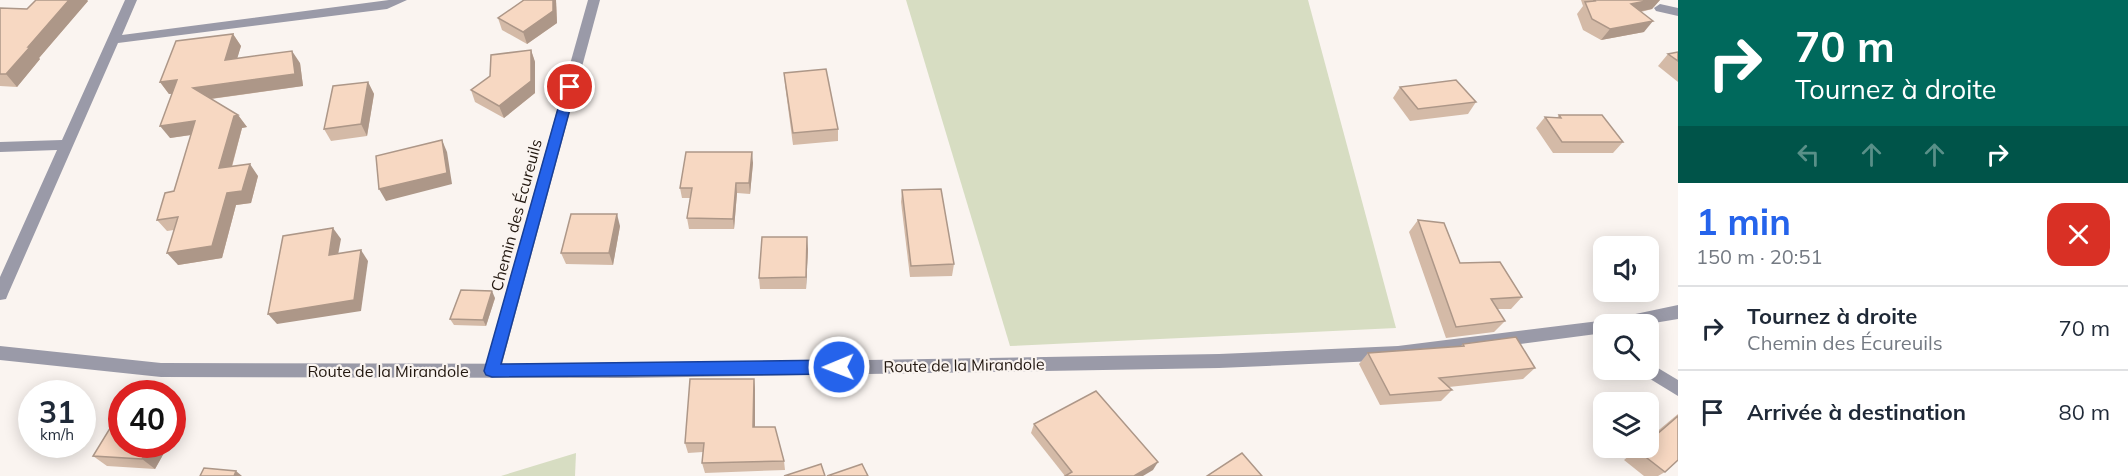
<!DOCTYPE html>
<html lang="fr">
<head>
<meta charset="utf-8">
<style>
	:root { --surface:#fff; --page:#f2f2f3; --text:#1f2937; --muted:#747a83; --line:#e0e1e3; --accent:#2563eb }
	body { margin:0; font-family:Mulish,sans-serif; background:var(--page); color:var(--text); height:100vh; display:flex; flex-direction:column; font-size:22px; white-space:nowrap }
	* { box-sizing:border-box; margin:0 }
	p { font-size:20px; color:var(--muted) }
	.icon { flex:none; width:33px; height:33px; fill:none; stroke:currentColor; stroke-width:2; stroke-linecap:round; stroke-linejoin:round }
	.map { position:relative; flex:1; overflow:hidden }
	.drawer { display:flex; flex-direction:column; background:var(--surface); width:450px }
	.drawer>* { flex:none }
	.hud { background:#00695c; color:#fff; overflow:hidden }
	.fabs { position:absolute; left:1593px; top:236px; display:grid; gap:12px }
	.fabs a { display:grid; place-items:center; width:66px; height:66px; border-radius:12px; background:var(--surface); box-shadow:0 3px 15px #0003; font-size:30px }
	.speed { position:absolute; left:18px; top:380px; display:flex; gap:12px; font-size:30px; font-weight:700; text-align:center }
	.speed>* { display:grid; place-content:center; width:78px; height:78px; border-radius:50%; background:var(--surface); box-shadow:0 3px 15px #0003; line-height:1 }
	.speed small { font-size:15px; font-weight:400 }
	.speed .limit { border:9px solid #d22; background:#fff; color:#111 }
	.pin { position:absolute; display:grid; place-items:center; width:51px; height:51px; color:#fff; margin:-26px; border:3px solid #fff; border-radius:50%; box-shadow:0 2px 6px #0007 }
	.me { position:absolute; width:66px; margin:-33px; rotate:269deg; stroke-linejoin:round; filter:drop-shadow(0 0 4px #0008) }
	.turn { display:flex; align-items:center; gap:21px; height:126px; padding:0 18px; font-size:27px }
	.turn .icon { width:78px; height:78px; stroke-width:2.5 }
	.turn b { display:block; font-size:42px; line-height:51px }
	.lanes { display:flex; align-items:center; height:57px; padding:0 18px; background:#0003; justify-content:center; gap:30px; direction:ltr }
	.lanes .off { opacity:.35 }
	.round { display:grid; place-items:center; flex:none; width:63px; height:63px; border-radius:18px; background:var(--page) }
	.headline { display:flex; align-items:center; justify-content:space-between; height:102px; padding:0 18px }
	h1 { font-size:36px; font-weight:700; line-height:45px; color:var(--accent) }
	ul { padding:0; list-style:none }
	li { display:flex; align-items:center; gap:18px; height:84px; padding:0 18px; border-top:2px solid var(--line) }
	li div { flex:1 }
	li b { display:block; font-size:22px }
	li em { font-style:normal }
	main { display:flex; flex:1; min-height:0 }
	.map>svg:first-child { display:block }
	.green { fill:#d7ddc2 }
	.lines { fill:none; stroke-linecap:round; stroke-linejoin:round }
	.service { fill:#9a9aa8; fill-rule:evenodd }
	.minor { fill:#9a9aa8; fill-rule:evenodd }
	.tertiary { fill:#9a9aa8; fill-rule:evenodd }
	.wall { fill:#d4baa7 }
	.shaded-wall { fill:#ad9788 }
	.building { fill:#f7d8c2; stroke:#ad9788; stroke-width:1.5 }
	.route { fill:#2563eb; stroke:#184099; stroke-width:1.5 }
	.labels { text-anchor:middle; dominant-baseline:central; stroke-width:4.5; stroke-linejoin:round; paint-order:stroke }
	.street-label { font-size:16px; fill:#22170f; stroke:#faf4f0 }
</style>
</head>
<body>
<main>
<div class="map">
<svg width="1678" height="476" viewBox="0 0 1678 476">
	<rect width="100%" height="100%" fill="#faf4f0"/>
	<!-- green -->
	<g class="green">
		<path d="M906 0H1308L1396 328 1010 346Z"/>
		<path d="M576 453 575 476H501Z"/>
	</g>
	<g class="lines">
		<!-- service -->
		<path class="service" d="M1660 4 1678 8V16L1656 11 1654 8Z"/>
		<!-- minor -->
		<g class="minor">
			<path d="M125 0H137L122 35 389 0H407L387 9 118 43 8 294 6 299 0 300V277L57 150 0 152V142L62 140Z"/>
			<path d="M588 0H600L500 371 498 376 492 378 486 376 484 371Z"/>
			<path d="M1648 362 1678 380V396L1642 374 1640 369H1648Z"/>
		</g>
		<!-- tertiary -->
		<path class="tertiary" d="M1678 305V319L1648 324H1604V333L1398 360 1219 368 625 378 161 377 0 360V346L161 363 625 364 1219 354 1398 346 1607 320Z"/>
	</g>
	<!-- wall -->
	<g class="wall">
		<path d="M36 0H87L88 1 39 58 40 59 17 87 0 86V8L27 9Z"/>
		<path d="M524 0H556L557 23 527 44 502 30 498 18Z"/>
		<path d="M1581 0H1660L1652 9 1641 12 1644 32 1601 40 1583 30 1577 14 1583 6Z"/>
		<path d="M233 34 241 46 237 58 300 63 303 86 211 99 238 115 247 127 242 128 232 167 258 176 251 203 236 205 222 258 178 265 174 230 167 231 157 220 174 191 191 135 170 138 172 94H169L160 82Z"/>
		<path d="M531 50 535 62V93L504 118 475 102 471 90Z"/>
		<path d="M1678 52V82L1658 66 1668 54Z"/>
		<path d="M784 73 838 129V141L793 145 785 85Z"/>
		<path d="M368 82 374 94 367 136 331 141 324 129Z"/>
		<path d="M1400 87 1476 102 1468 114 1410 121 1393 98Z"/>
		<path d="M1559 115 1623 142 1613 153H1553L1536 128 1545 117 1557 118Z"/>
		<path d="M753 163 750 194 737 193 734 229H689L687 218 690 198H682L680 188Z"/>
		<path d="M902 190 954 264 952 276 910 277 901 202Z"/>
		<path d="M1418 220 1460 263 1522 297 1511 309H1497L1505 321 1494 332 1446 338 1409 232Z"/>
		<path d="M620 226 613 265 566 264 561 253Z"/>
		<path d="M808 249 806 289H760L759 278Z"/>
		<path d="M495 298 486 326 454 325 450 319Z"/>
		<path d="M1463 344 1535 368 1523 379 1449 387 1452 390 1441 401 1380 405 1359 364 1368 353 1461 346Z"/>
		<path d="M754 379 755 389V427L784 461 785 470 705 473 702 463 703 452 688 453 685 443Z"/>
		<path d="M1678 414V460L1665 472 1658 476H1644L1624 460 1640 447H1648V439Z"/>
		<path d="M1034 424 1153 470 1065 476 1031 433Z"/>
		<path d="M122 444H169L155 469 107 466 93 456Z"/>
	</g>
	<!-- shaded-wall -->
	<g class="shaded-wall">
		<path d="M69 0H87L88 1 39 58 40 59 17 87 6 74 28 47Z"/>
		<path d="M553 0H556L557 23 527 44 523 32Z"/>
		<path d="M1651 0H1660L1652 9 1622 15 1631 4Z"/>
		<path d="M1653 21 1644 32 1601 40 1610 29Z"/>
		<path d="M233 34 241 46 233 72 225 60Z"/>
		<path d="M531 50 535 62V93L504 118 499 106Z"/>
		<path d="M292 51 300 63 303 86 202 100 193 88Z"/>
		<path d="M177 80 186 92 169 94 160 82Z"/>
		<path d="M368 82 374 94 367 136 361 124Z"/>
		<path d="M238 115 247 127 242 128 228 180 219 168 234 116Z"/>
		<path d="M195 121 204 133 170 138 160 126Z"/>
		<path d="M442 140 447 152 452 184 386 201 379 189Z"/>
		<path d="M752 152 753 163 750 194 749 183Z"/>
		<path d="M250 164 258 176 251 203 236 205 222 258 178 265 167 253Z"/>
		<path d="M736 183 737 193 734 229 733 219Z"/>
		<path d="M617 214 620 226 613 265 609 253Z"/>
		<path d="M333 228 341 239 336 266 329 255Z"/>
		<path d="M807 237 808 249 806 289V277Z"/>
		<path d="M361 250 368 261 361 311 277 324 268 314Z"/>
		<path d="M492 291 495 298 486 326 483 320Z"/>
		<path d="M754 379 755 389V437L753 427Z"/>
		<path d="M151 444H169L155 469 142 459Z"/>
		<path d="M1158 462 1153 470 1143 476H1134Z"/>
		<path d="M236 471 242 476H234Z"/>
	</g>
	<!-- building -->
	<g class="building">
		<path d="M36 0H69L28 47H30L6 74H0V8L27 9Z"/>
		<path d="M524 0H553V11L523 32 498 18Z"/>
		<path d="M1594 0H1651L1631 4 1653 21 1610 29 1592 19 1585 2 1595 1Z"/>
		<path d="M233 34 225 60 292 51 295 74 193 88 238 115 234 116 219 168 250 164 242 191 227 193 212 246 167 253 178 217 157 220 165 193 174 191 195 121 160 126 177 80 160 82 176 41Z"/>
		<path d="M531 50V81L499 106 471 90 490 76 491 55Z"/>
		<path d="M1678 52V61L1668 54Z"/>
		<path d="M826 69 838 129 793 133 784 73Z"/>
		<path d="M1456 80 1476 102 1418 109 1400 87Z"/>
		<path d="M368 82 361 124 324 129 333 86Z"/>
		<path d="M1559 115H1602L1623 142H1562L1545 117 1561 118Z"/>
		<path d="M442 140 447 173 379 189 376 156Z"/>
		<path d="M686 152H752L749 183H736L733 219 687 218 692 188H680Z"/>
		<path d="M941 189 954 264 911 266 902 190Z"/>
		<path d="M571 214H617L609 253H561Z"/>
		<path d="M1418 220 1444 223 1460 263 1500 262 1522 297 1491 299 1505 321 1456 327Z"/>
		<path d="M333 228 329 255 361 250 354 300 268 314 283 236Z"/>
		<path d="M762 237H807L806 277 759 278Z"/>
		<path d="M461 290 492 291 483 320 450 319Z"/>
		<path d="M1516 337 1535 368 1439 378 1452 390 1390 395 1368 353 1464 346 1463 344Z"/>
		<path d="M690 379H754L753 427H775L784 461 702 463 704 443H685Z"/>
		<path d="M1096 391 1158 462 1134 476H1065L1072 472 1034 424Z"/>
		<path d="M1678 416V460L1665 472 1638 451 1643 447H1648V442Z"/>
		<path d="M115 420 122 421V444H151L142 459 93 456Z"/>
		<path d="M1242 453 1262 476H1207Z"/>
		<path d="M821 464 825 476H784Z"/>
		<path d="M862 464 868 476H827Z"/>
		<path d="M204 468 236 471 234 476H200Z"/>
	</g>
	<!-- route -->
	<path class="route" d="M570 83 576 87 501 364 839 360 844 362 846 367 844 372 839 374 492 377 486 375 484 371 564 87Z"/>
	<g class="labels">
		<!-- street labels -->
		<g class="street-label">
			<text transform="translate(516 215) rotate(-75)">Chemin des Écureuils</text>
			<text transform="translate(964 365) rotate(-1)">Route de la Mirandole</text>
			<text x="388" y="371">Route de la Mirandole</text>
		</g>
	</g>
</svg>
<div class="fabs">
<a><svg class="icon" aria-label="sound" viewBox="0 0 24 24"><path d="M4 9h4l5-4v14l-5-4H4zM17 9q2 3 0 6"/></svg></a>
<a><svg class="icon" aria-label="search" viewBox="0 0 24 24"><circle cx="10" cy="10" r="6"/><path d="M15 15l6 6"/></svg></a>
<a><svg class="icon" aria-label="layers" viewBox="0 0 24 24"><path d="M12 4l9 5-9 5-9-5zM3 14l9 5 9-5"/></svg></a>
</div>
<div class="speed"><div>31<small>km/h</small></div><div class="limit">40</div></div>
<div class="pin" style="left:570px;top:87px;background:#d93025"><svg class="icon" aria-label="arrive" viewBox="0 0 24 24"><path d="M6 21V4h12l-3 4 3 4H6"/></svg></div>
<svg class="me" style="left:839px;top:367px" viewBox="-20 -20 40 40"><circle r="17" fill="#2563eb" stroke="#fff" stroke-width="3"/><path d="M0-11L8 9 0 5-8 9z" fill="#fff"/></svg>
</div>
<section class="drawer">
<div class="hud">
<div class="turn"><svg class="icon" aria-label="right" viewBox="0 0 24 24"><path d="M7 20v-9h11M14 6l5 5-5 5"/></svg><div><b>70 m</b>Tournez à droite</div></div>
<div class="lanes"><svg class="icon off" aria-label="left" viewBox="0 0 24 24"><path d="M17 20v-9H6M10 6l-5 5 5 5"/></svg><svg class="icon off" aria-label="ahead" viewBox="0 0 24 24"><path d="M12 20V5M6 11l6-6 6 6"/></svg><svg class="icon off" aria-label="ahead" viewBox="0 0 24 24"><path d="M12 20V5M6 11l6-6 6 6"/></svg><svg class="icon" aria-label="right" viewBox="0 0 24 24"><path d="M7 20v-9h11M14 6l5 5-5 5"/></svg></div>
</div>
<div class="headline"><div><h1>1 min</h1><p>150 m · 20:51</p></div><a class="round" style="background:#d93025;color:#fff"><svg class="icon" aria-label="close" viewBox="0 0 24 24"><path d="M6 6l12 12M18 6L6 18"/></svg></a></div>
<ul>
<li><svg class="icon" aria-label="right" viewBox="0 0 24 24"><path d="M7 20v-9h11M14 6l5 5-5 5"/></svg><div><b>Tournez à droite</b><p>Chemin des Écureuils</p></div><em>70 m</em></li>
<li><svg class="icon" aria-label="arrive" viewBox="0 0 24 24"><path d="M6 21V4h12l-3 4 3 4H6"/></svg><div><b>Arrivée à destination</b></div><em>80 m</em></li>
</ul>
</section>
</main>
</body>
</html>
